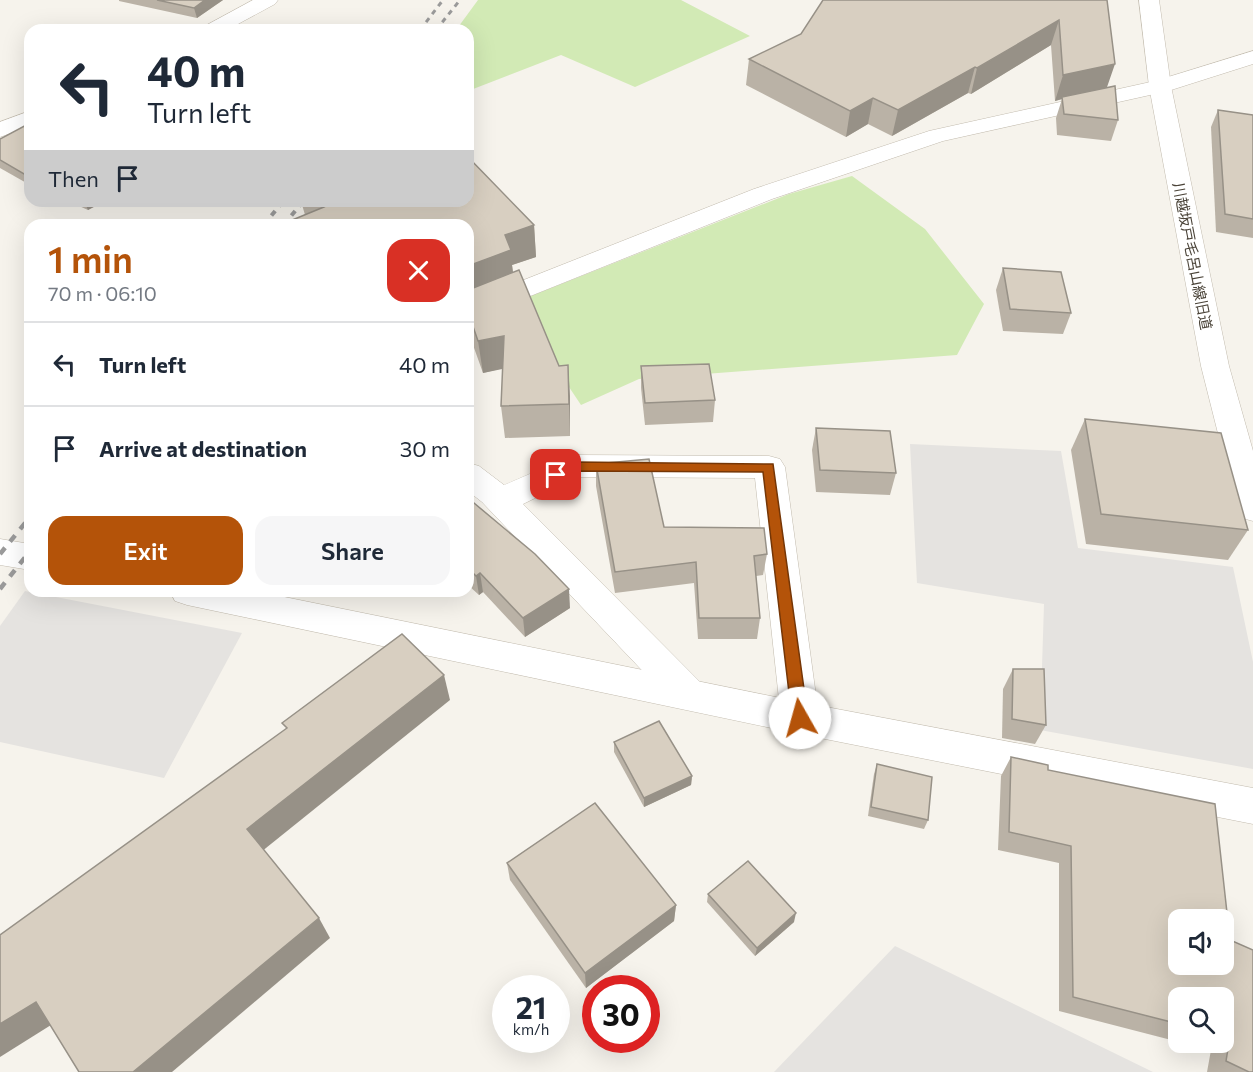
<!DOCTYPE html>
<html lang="en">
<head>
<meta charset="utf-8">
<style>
	:root { --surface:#fff; --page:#f6f6f7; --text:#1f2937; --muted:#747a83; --line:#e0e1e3; --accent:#b45309 }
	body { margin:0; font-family:Commissioner,"Noto Sans JP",sans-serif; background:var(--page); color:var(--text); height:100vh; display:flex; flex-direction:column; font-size:22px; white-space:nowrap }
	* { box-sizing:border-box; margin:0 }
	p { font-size:20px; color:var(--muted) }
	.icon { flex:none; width:33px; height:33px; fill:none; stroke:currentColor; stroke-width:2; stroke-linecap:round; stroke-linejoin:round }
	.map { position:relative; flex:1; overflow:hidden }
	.drawer { position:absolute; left:24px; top:219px; width:450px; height:378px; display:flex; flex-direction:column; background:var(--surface); border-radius:18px; box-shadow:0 6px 24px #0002 }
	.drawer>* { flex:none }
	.top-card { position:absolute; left:24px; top:24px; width:450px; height:183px; border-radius:18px; box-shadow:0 6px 24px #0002; background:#fff; color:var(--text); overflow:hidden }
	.controls { position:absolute; left:1168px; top:909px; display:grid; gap:12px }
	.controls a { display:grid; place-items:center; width:66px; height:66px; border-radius:12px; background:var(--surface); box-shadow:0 6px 24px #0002; font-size:30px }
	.speed { position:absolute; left:492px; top:975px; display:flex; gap:12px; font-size:30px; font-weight:700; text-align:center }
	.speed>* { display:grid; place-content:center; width:78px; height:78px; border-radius:50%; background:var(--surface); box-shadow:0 6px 24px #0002; line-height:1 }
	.speed small { font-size:15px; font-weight:400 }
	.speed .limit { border:9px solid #d22; background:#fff; color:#111 }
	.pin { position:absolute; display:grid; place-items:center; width:51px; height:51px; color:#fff; margin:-26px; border-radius:12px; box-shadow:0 3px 9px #0006 }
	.me { position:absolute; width:66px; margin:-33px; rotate:353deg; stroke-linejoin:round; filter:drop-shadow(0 0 4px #0008) }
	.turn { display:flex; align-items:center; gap:21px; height:126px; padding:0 24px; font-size:27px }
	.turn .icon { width:78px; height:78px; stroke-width:2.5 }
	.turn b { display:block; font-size:42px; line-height:51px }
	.then { display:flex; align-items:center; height:57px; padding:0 24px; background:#0003; gap:12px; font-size:22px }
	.round { display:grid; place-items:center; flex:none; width:63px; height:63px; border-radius:18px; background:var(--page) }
	.head { display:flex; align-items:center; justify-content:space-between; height:102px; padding:0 24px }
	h1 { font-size:36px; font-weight:600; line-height:45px; color:var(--accent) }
	.action { display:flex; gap:12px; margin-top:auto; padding:12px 24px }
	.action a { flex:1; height:69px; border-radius:18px; background:var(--accent); color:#fff; font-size:24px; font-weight:600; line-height:69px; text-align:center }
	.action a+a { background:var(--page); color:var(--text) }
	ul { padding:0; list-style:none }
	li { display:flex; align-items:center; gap:18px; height:84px; padding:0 24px; border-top:2px solid var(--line) }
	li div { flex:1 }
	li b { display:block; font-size:22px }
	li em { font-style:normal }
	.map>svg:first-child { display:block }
	.green { fill:#d2eab5 }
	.parking { fill:#e5e3e0 }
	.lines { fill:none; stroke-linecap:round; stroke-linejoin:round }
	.minor-casing { stroke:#c2bbae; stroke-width:1 }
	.tertiary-casing { stroke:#c2bbae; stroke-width:1 }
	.minor { fill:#fff; fill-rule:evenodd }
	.tertiary { fill:#fff; fill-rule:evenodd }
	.rail-far2 { stroke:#9a9a9a; stroke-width:3; stroke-dasharray:5 5; stroke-linecap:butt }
	.rail-far1 { stroke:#9a9a9a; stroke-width:4; stroke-dasharray:6 6; stroke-linecap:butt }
	.rail { stroke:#9a9a9a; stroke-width:4.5; stroke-dasharray:8 8; stroke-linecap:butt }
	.wall { fill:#bab2a6 }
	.shaded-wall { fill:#979187 }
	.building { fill:#d8cfc1; stroke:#979187; stroke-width:1.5; fill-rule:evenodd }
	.route { fill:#b45309; stroke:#753606; stroke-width:1.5 }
	.labels { text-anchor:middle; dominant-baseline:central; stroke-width:6; stroke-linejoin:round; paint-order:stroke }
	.far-street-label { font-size:15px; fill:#4b4439; stroke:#fff }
</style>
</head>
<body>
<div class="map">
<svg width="1253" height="1072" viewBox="0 0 1253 1072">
	<rect width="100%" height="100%" fill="#f6f3ec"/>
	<!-- green -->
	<g class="green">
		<path d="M478 0H681L750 36 635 87 561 55 468 91V30H456Z"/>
		<path d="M852 176 925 229 984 304 957 355 639 379 581 405 513 303 789 194Z"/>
	</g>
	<!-- parking -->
	<g class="parking">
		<path d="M910 444 1061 451 1078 548 1233 567 1253 662V769L1040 730 1044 604 917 583Z"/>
		<path d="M25 591 242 633 164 778 0 742V626Z"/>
		<path d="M895 946 1153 1072H774Z"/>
	</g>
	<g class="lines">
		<!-- minor casing -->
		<g class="minor-casing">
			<g id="minor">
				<path d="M253 0H278L275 4 227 30H202L205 26Z"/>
				<path d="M1253 51V64L1168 91 943 141 772 199 468 321V302L754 189 929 131 1155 81Z"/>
				<path d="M30 111V126L0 137V122Z"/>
				<path d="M574 455 769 456 780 459 785 467 819 718 813 730 800 734 787 730 781 718 755 478 578 477 523 504 699 681 704 692 699 703 686 708 673 703 482 502 468 491V463L479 466 504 485Z"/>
			</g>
		</g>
		<!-- tertiary casing -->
		<g class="tertiary-casing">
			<g id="tertiary">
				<path d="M1139 0H1159L1171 86 1229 366 1253 451V521L1242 518 1237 509 1201 366 1149 86Z"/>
				<path d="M0 539 30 544V570L0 565Z"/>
				<path d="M170 591H255L800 702 1253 788V824L800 734 187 605 175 601Z"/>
			</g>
		</g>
		<!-- minor -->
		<use href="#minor" class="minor"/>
		<!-- tertiary -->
		<use href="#tertiary" class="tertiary"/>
		<!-- rail-far2 -->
		<g class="rail-far2">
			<path d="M420 30 443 0"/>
			<path d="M436 30 460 0"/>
		</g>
		<!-- rail-far1 -->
		<g class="rail-far1">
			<path d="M264 225 283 201"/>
			<path d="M284 225 303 201"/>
		</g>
		<!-- rail -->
		<g class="rail">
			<path d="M0 554 30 517"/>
			<path d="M0 589 30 551"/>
		</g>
	</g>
	<!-- wall -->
	<g class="wall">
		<path d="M119 0H223L197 18 119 1Z"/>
		<path d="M1107 0 1106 88 1118 120 1111 141 1057 135 1056 118 1062 99 1055 101 1051 45 971 94 968 93 892 136 868 124 846 137 746 85 749 59Z"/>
		<path d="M1218 110 1253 115V238L1216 232 1211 127Z"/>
		<path d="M30 123V185L0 168V139Z"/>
		<path d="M68 201H105L88 210Z"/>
		<path d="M301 201H468L534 225 536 257 512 265 513 272 570 397V436L505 438 501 406 503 368 483 373 468 331V225L305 215Z"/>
		<path d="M1003 268 1071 313 1063 334 1003 331 996 290Z"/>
		<path d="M641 366 715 400 713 422 645 425 641 388Z"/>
		<path d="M1085 419 1248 530 1228 560 1086 544 1071 450Z"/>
		<path d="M816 428 896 473 890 495 816 492 812 450Z"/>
		<path d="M596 464 664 527 767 554 763 575 756 576 760 618 757 639H698L694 583 615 593 596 486Z"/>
		<path d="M468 498 570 608 525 637 483 592 479 595 468 585Z"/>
		<path d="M1013 669 1046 725 1035 744 1002 738 1003 689Z"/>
		<path d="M614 742 692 776 691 785 644 807 614 752Z"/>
		<path d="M1011 757 1048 770 1230 940 1253 1072H1207L1211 1050 1181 1042H1224V998H1179V1042L1059 1011V863L998 850 1001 776Z"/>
		<path d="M877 764 928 820 924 829 868 816 874 774Z"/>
		<path d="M507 863 676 905 674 921 586 988 510 880Z"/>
		<path d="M708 894 794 922 755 956 707 902Z"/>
	</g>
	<!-- shaded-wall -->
	<g class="shaded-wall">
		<path d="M205 0H223L197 18 194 8Z"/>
		<path d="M1059 20 1051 45 971 94 977 68Z"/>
		<path d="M1115 64 1106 90 1062 97V99L1055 101 1063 75Z"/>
		<path d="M975 67 968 93 892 136 898 110Z"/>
		<path d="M873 98 868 124 846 137 850 111Z"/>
		<path d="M27 173 30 179V186L24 174Z"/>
		<path d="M84 201H105L88 210Z"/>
		<path d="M534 225 536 257 512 265 514 281 468 300V266L505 235Z"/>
		<path d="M504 336 507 368 483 373 478 341Z"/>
		<path d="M568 365 570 397V436L569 404Z"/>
		<path d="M480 573 483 592 479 595 476 576Z"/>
		<path d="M569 589 570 608 525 637 523 618Z"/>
		<path d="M444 675 450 700 261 852 247 829Z"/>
		<path d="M692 776 691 785 644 807V798Z"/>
		<path d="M676 905 674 921 586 988 585 973Z"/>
		<path d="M796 913 794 922 755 956 757 948Z"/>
		<path d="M319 918 330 938 172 1072H133Z"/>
		<path d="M36 1002 59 1020 0 1057V1024Z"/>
	</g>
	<!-- building -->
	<g class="building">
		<path d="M157 0H205L194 8Z"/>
		<path d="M823 0H1107L1115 64 1063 75 1059 20 977 68 975 67 898 110 873 98 850 111 749 59 801 34Z"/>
		<path d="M1115 86 1118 120 1064 114 1062 97Z"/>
		<path d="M1218 110 1253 115V219L1225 214Z"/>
		<path d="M30 123V174L27 173 24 174 0 160V139Z"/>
		<path d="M468 157 534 225 505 235 511 250 468 266V225H280L324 207 317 201H468Z"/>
		<path d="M1003 268 1061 272 1071 313 1010 309Z"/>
		<path d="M519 270 559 366 568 365 569 404 501 406 504 336 478 341 468 312V290Z"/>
		<path d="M709 364 715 400 645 403 641 366Z"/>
		<path d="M1085 419 1221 433 1248 530 1101 514Z"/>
		<path d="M816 428 890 431 896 473 820 470Z"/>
		<path d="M649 459 664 527 764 528 767 554 754 556 760 618H699L696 562 615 572 596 464Z"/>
		<path d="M468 498 535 554 569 589 523 618 480 573 476 576 468 568Z"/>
		<path d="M402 634 444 675 247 829 319 918 133 1072H79L36 1002 0 1024V935L287 728 282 723Z"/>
		<path d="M1013 669H1044L1046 725 1012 719Z"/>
		<path d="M659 721 692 776 644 798 614 742Z"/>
		<path d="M1011 757 1048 765V770L1215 804 1230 940 1253 950V1072H1249L1226 1061 1230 1037 1224 1036V998H1179V1024L1073 997 1071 846 1009 832ZM1179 920H1224V964H1179Z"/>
		<path d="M877 764 932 777 928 820 871 807Z"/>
		<path d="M595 803 676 905 585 973 507 863Z"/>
		<path d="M748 861 796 913 757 948 708 894Z"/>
	</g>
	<!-- route -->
	<path class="route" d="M574 462 773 464 808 718 805 723 800 725 794 723 792 718 763 472 576 471 556 480 551 478 549 475 551 471Z"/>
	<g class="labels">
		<!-- far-street labels -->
		<g class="far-street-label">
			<text transform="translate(1193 256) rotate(79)">川越坂戸毛呂山線旧道</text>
		</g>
	</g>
</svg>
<div class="controls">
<a><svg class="icon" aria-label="sound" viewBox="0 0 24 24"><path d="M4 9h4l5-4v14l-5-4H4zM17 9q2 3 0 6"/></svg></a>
<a><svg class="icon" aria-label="search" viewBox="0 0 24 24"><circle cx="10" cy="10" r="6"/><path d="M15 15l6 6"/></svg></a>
</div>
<div class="speed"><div>21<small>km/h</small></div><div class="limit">30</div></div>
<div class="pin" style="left:556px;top:475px;background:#d93025"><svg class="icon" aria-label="arrive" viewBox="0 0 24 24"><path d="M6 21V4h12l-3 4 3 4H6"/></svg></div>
<svg class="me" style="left:800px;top:718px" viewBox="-20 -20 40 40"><circle r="19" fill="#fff"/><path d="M0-13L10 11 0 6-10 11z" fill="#b45309"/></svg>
<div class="top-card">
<div class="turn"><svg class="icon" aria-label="left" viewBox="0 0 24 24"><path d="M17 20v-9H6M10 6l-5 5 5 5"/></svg><div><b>40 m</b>Turn left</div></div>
<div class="then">Then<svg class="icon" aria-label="arrive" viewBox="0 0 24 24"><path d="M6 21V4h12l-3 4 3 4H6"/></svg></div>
</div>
<section class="drawer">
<div class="head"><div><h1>1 min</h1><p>70 m · 06:10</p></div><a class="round" style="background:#d93025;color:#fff"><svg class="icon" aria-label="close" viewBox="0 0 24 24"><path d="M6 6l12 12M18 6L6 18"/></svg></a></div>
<ul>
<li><svg class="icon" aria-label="left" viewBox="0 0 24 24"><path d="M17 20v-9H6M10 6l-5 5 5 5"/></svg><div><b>Turn left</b></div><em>40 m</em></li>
<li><svg class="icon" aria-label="arrive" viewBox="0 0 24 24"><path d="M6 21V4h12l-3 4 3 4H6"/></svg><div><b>Arrive at destination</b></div><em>30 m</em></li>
</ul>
<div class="action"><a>Exit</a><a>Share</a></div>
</section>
</div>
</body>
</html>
